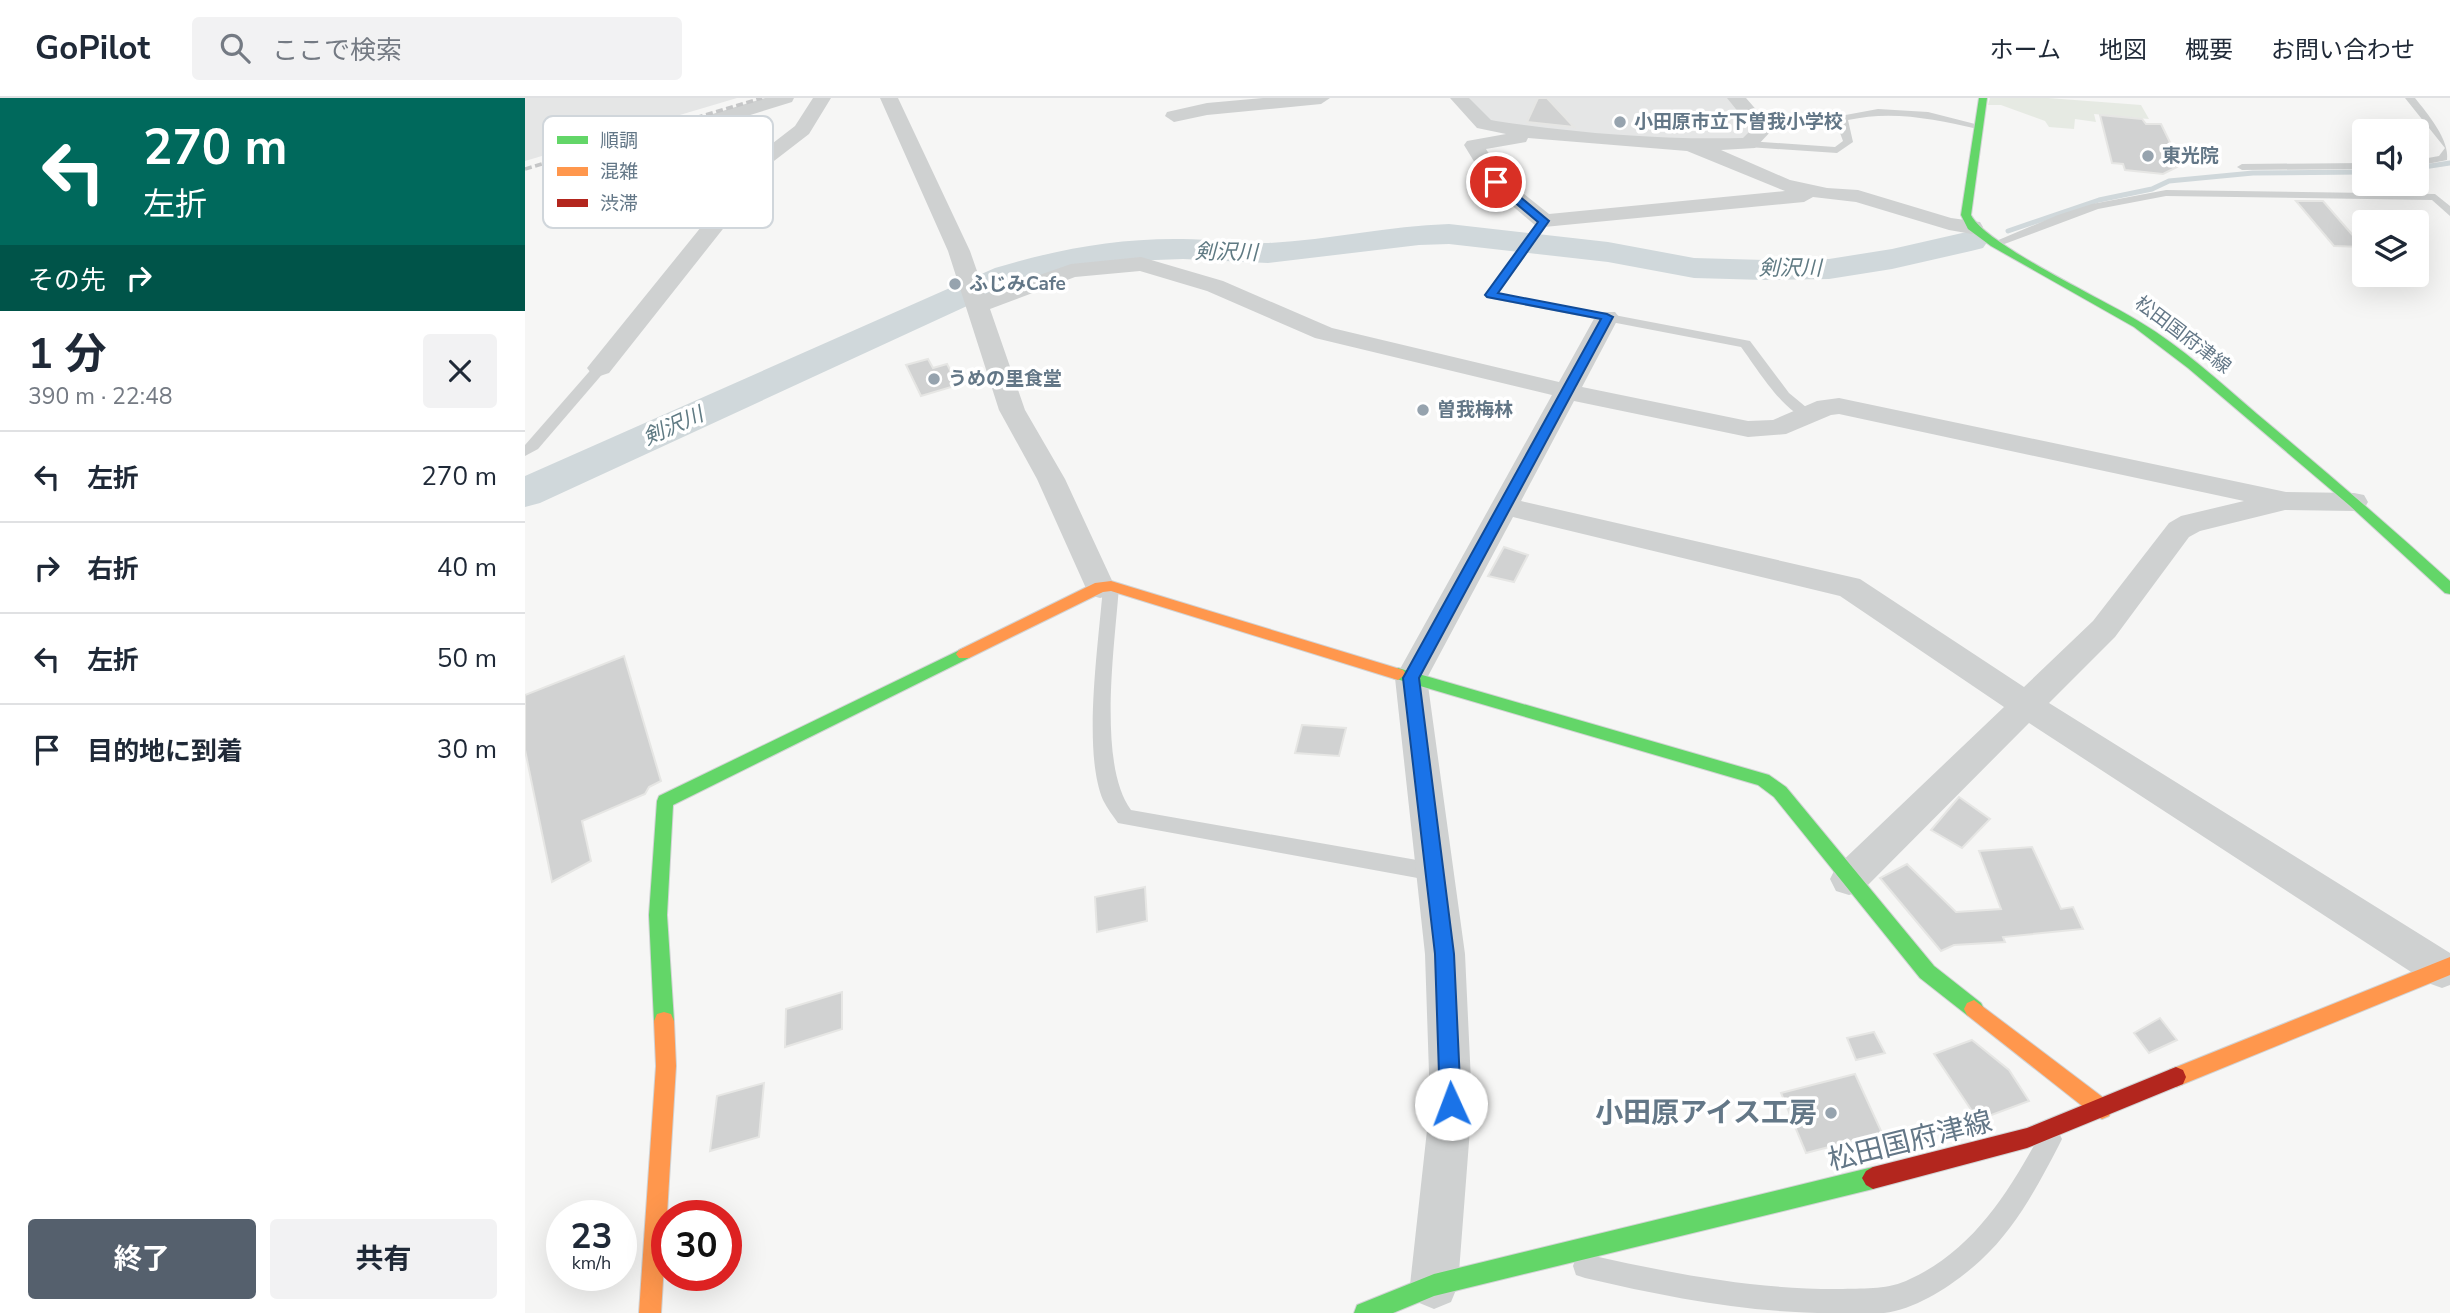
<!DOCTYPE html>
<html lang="ja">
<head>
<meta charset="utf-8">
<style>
	:root { --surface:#fff; --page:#f2f2f3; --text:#1f2937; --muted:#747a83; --line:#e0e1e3; --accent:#55606d }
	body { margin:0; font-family:"Nunito Sans","Noto Sans JP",sans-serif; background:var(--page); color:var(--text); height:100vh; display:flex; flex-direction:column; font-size:26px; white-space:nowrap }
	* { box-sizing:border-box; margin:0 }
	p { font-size:23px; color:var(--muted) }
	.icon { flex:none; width:38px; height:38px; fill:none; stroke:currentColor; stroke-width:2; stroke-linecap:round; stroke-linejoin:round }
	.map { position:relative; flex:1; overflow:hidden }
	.side { display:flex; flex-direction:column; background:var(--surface); width:525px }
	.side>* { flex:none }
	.hud { background:#00695c; color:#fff; overflow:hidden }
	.controls { position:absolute; left:1827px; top:21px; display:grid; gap:14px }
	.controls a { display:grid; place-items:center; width:77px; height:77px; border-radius:7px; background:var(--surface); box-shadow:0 7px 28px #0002; font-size:35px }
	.speed { position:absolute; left:21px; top:1102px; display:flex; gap:14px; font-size:35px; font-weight:700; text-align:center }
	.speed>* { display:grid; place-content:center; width:91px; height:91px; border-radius:50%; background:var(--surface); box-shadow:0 7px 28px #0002; line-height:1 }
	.speed small { font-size:18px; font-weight:400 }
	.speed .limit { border:10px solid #d22; background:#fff; color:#111 }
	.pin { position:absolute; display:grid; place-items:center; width:60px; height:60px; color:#fff; margin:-30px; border:4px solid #fff; border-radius:50%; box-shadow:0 2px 7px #0007 }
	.me { position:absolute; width:77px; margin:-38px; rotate:358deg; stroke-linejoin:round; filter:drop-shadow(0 0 5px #0008) }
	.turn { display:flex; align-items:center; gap:24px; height:147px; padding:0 28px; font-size:32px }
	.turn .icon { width:91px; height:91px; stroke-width:2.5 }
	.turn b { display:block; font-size:49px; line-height:60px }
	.then { display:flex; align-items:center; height:66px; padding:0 28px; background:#0003; gap:14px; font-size:26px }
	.round { display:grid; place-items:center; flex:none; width:74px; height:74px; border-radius:7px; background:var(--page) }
	.headline { display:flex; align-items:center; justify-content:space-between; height:119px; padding:0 28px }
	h1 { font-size:42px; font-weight:700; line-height:52px }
	.action { display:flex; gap:14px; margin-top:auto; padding:14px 28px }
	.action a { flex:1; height:80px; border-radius:7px; background:var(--accent); color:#fff; font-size:28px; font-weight:700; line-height:80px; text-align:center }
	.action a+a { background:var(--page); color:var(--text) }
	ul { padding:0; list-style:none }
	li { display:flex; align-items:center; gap:21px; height:91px; padding:0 28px; border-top:2px solid var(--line) }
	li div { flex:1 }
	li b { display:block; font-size:26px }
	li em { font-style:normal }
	header { display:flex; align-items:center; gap:42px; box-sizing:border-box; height:98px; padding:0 35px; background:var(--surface); border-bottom:2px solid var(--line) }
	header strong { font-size:33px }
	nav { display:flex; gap:38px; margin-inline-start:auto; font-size:24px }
	.search { width:490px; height:63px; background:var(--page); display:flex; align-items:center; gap:18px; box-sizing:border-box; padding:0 24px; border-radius:7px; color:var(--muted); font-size:26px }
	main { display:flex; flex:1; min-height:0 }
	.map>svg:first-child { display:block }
	.built { fill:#e5e6e6 }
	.green { fill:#e6eae3 }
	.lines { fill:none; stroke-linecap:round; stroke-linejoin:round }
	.stream { stroke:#d0d8db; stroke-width:5 }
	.river { fill:#d0d8db; fill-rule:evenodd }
	.building { fill:#d1d2d2; stroke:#e6e6e4; stroke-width:2 }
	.fast-casing { stroke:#d1d3d4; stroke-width:2 }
	.slow-casing { stroke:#d1d3d4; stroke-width:2 }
	.jam-casing { stroke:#d1d3d4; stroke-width:2 }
	.lane { fill:#cfd1d1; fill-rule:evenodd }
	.street { fill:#cfd1d1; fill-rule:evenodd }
	.fast { fill:#63d668; fill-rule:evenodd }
	.slow { fill:#ff974d; fill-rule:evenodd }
	.jam { fill:#b3261e; fill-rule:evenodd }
	.rail { stroke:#c5c6c7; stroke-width:3.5; stroke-dasharray:7 3.5; stroke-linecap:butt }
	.route { fill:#1a73e8; stroke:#114b97; stroke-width:2 }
	.poi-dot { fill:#96a3ae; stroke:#fff; stroke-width:2.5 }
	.labels { text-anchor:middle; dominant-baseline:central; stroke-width:7; stroke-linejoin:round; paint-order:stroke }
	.far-poi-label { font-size:19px; font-weight:bold; fill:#637787; stroke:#fff; text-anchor:start }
	.far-street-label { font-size:19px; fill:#637787; stroke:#fff }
	.far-water-label { font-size:21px; font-style:italic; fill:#5f7a83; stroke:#fff }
	.near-poi-label { font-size:28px; font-weight:bold; fill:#637787; stroke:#fff; text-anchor:end }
	.near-street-label { font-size:28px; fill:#637787; stroke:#fff }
	.key { fill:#fff; stroke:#d0d6db; stroke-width:2 }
	.key-label { font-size:19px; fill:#637787 }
</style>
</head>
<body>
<header>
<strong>GoPilot</strong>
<div class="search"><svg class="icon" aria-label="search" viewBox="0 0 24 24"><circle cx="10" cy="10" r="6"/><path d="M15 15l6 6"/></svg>ここで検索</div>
<nav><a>ホーム</a><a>地図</a><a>概要</a><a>お問い合わせ</a></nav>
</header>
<main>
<section class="side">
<div class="hud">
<div class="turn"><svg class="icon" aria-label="left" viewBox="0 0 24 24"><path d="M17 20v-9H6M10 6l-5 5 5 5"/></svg><div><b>270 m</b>左折</div></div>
<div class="then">その先<svg class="icon" aria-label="right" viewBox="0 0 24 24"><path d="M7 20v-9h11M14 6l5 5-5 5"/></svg></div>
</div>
<div class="headline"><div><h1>1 分</h1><p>390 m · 22:48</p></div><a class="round"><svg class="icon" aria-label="close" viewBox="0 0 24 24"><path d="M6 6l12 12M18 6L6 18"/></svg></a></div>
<ul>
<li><svg class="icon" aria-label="left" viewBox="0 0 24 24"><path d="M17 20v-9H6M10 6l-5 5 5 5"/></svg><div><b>左折</b></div><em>270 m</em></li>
<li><svg class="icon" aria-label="right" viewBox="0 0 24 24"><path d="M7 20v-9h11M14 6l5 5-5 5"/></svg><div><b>右折</b></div><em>40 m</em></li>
<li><svg class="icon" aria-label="left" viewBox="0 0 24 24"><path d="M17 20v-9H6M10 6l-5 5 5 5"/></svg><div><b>左折</b></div><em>50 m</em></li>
<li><svg class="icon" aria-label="arrive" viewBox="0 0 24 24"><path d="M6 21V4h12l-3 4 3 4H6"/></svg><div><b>目的地に到着</b></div><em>30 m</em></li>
</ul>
<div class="action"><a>終了</a><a>共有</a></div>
</section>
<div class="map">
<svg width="1925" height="1215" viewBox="0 0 1925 1215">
	<rect width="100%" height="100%" fill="#f6f6f5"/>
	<!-- built -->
	<g class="built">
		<path d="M0 0H212L0 63Z"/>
		<path d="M940 0H1206L1231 31 1224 40 1168 44 971 27Z"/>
	</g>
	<!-- green -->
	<path class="green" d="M1465 0H1523L1616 7 1624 21 1569 16 1571 24 1550 21 1549 31 1524 29 1520 23 1476 7H1463Z"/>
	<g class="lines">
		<!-- stream -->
		<g class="stream">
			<path d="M1892 70 1925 65"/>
			<path d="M1483 133 1574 102 1627 91 1644 83 1728 75 1839 74"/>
		</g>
		<!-- river -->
		<path class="river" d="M924 126 1083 144 1169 160 1240 162 1304 161 1367 151 1446 133 1458 136 1463 143 1458 150 1446 153 1367 171 1304 181 1240 182 1169 180 1083 164 924 146 894 147 743 165 658 161 576 164 541 170 494 184 15 405 0 409V378L470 170C534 151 591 140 658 141 687 141 715 146 744 145 804 142 864 128 924 126Z"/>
	</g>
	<!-- building -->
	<g class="building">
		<path d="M1013 0H1022L1049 29 1002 24Z"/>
		<path d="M1575 17 1617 21 1621 26H1636L1656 67 1638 76 1600 72 1598 66 1587 65Z"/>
		<path d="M1771 103H1798L1838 149 1809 148Z"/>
		<path d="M403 261 408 270 422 266 433 287 396 298 381 267Z"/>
		<path d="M979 449 1003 457 989 484 963 478Z"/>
		<path d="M99 558 136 683 124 689 120 696 57 723 66 763 27 784 0 652V597Z"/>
		<path d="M777 627 821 630 814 658 770 655Z"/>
		<path d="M1434 699 1465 721 1437 750 1406 732Z"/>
		<path d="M1507 749 1536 811 1548 809 1558 831 1478 839 1480 844 1429 847 1416 853 1355 780 1382 766 1431 814 1476 811 1454 753Z"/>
		<path d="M620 789 622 823 572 834 570 799Z"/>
		<path d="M317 894V931L260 949 261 911Z"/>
		<path d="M1635 920 1652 942 1624 955 1609 935Z"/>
		<path d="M1349 934 1360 955 1331 962 1322 940Z"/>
		<path d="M1447 942 1484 972 1504 1003 1453 1022 1409 956Z"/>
		<path d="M1330 976 1357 1035 1281 1055 1256 995Z"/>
		<path d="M239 985 234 1039 185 1053 192 998Z"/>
	</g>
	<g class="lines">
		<!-- fast casing -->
		<g class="fast-casing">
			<g id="fast">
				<path d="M1454 0H1462L1446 117C1461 147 1580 202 1615 224 1657 249 1695 284 1732 316 1797 370 1862 426 1925 483V496L1920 495 1824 407 1663 270 1609 229 1466 148 1443 131 1436 117Z"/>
				<path d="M439 550 444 552 447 556 444 560 148 707 142 817 149 923 146 930 139 932 132 930 129 923 124 817 132 703 134 698Z"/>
				<path d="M873 570 1244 677 1261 689 1409 868 1456 905 1459 911 1456 917 1449 920 1442 917 1395 880 1249 699 1233 687 868 580 865 576Z"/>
				<path d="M1348 1069 1355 1073 1359 1080 1355 1087 1348 1091 909 1198 868 1215H829L832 1207 909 1176Z"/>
			</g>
		</g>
		<!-- slow casing -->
		<g class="slow-casing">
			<g id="slow">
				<path d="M586 483 878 572 881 576 873 582 586 493 578 494 444 560H434L431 556 434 552 570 485Z"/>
				<path d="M1925 859V877L1651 989 1644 986 1641 979 1644 972Z"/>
				<path d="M1449 902 1584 1004 1587 1011 1584 1018 1577 1021 1570 1018 1442 917 1439 911 1442 905Z"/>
				<path d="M139 914 146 916 149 923 151 968 136 1215H114L131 968 129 923 132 916Z"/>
			</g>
		</g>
		<!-- jam casing -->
		<g class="jam-casing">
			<path id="jam" d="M1651 969 1658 972 1661 979 1658 986 1502 1050 1348 1091 1341 1087 1337 1080 1341 1073 1348 1069 1502 1030Z"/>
		</g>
		<!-- lane -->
		<g class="lane">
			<path d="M1880 0H1890C1902 15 1925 42 1922 62L1892 68V62L1914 58 1920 50Z"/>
			<path d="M1353 11 1403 14 1458 28 1453 31C1409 21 1367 12 1323 22L1328 44 1312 55 1223 49 1218 46 1223 43 1310 49 1318 43 1311 24 1315 18Z"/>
			<path d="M1839 65V71L1717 72 1712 69 1717 66Z"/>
			<path d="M1641 92 1910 96 1925 108V118L1907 102 1641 98 1573 111 1474 148 1464 146 1533 117 1567 106Z"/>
			<path d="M1015 121 1025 123 974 195 1225 243 1264 295 1287 314V320C1264 324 1229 266 1216 249L962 200 960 197Z"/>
			<path d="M75 266 80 267V273L13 351 0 358V347L70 267Z"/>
			<path d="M586 482 594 488C590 546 572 666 606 712L909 765 916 768 919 774 916 780 909 783 593 725C588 718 582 710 578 702 557 652 574 544 578 488Z"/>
			<path d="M1525 1029 1533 1033 1537 1041 1533 1049C1512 1089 1490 1131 1456 1162 1431 1185 1393 1211 1359 1215 1342 1215 1323 1215 1306 1215 1222 1215 1142 1199 1060 1180L1051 1177 1048 1168 1051 1159 1060 1156C1145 1175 1230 1192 1318 1191 1342 1190 1363 1192 1385 1181 1449 1152 1485 1092 1517 1033Z"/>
		</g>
		<!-- street -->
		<g class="street">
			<path d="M240 0H269L267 4 148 41 139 67H125L122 63 132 33Z"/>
			<path d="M288 0H306L284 36 236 73 205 122 84 275 75 278 66 275 62 270 66 265 189 113 222 65 270 28Z"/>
			<path d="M355 0H373L445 153 460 196 546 166 616 159 698 183 807 230 1034 284 1070 219 1074 214H1090L1094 219 1057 289 1223 323 1248 322 1292 303 1314 300 1761 394 1829 395 1839 397 1843 404 1839 411 1829 413 1760 412 1675 433 1664 439 1590 539 1524 605 1925 855V887L1917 890 1903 885 1504 625 1337 793 1324 797 1311 793 1305 781 1311 769 1479 609 1315 498 988 419 902 580 940 856 947 1005 933 1187 926 1204 909 1211 892 1204 885 1187 905 1005 900 856 870 580 1027 297 790 240 682 193 615 173 550 179 465 211 500 312 540 381 590 489 586 497 575 500 564 497 512 381 474 312 423 153ZM1049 303 1223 339 1261 336 1306 317 1314 316 1719 403 1656 418 1644 425 1568 523 1499 589 1335 481 996 403Z"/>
			<path d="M738 0H805L796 6 682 17 649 24 640 18 642 14 682 5Z"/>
			<path d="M925 0H944L966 22 971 23C1052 35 1136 42 1218 40L1227 31 1202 0H1221L1248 31 1230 50 1196 52 1265 82 1302 90 1333 92 1426 120 1455 124 1458 129 1455 134 1447 136 1424 132 1331 104 1288 99 1279 104 1019 129 1011 128 964 88 939 47 942 43 981 36 952 30ZM1003 40 1162 53 1260 93 1024 116 979 80 961 51 1001 44Z"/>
		</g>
		<!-- fast -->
		<use href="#fast" class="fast"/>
		<!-- slow -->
		<use href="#slow" class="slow"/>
		<!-- jam -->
		<use href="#jam" class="jam"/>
		<!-- rail -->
		<path class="rail" d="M0 71 237 0"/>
	</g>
	<!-- route -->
	<path class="route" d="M968 82H975L1024 123 973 195 1082 216 1088 219 894 580 929 856 936 1006 933 1013 926 1016 918 1013 915 1006 910 856 878 580 1076 221 962 199 960 197 1013 124 968 86Z"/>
	<!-- markers -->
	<g class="poi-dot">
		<circle cx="1095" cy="24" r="7"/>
		<circle cx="1623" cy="58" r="7"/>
		<circle cx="430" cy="186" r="7"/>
		<circle cx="409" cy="281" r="7"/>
		<circle cx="898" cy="312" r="7"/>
		<circle cx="1306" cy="1015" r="7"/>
	</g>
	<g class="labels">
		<!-- far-poi labels -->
		<g class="far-poi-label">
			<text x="1109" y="24">小田原市立下曽我小学校</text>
			<text x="1637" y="58">東光院</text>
			<text x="444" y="186">ふじみCafe</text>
			<text x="423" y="281">うめの里食堂</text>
			<text x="912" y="312">曽我梅林</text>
		</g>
		<!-- far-street labels -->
		<g class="far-street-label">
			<text transform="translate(1658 237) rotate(37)">松田国府津線</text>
		</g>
		<!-- far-water labels -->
		<g class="far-water-label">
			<text transform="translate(701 154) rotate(1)">剣沢川</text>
			<text x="1265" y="170">剣沢川</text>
			<text transform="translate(148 328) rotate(-24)">剣沢川</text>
		</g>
		<!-- near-poi labels -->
		<g class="near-poi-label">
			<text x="1292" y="1015">小田原アイス工房</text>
		</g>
		<!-- near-street labels -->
		<g class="near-street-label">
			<text transform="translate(1385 1043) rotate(-14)">松田国府津線</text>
		</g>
	</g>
	<!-- legend -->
	<rect x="18" y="18" width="230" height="112" rx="10" class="key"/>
	<rect x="32" y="38" width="31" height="8" fill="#63d668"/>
	<rect x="32" y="69" width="31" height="9" fill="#ff974d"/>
	<rect x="32" y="101" width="31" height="8" fill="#b3261e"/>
	<g class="key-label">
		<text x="75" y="49">順調</text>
		<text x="75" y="80">混雑</text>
		<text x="75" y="112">渋滞</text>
	</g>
</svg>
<div class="controls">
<a><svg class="icon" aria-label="sound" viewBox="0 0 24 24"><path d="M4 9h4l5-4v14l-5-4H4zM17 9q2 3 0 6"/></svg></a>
<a><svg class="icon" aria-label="layers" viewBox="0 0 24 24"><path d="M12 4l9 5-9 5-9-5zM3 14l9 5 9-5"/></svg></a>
</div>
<div class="speed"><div>23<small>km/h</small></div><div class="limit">30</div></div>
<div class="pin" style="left:971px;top:84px;background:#d93025"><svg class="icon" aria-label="arrive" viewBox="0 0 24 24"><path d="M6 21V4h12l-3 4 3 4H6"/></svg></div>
<svg class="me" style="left:926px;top:1006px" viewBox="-20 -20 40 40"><circle r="19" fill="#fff"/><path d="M0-13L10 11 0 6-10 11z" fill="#1a73e8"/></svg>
</div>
</main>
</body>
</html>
